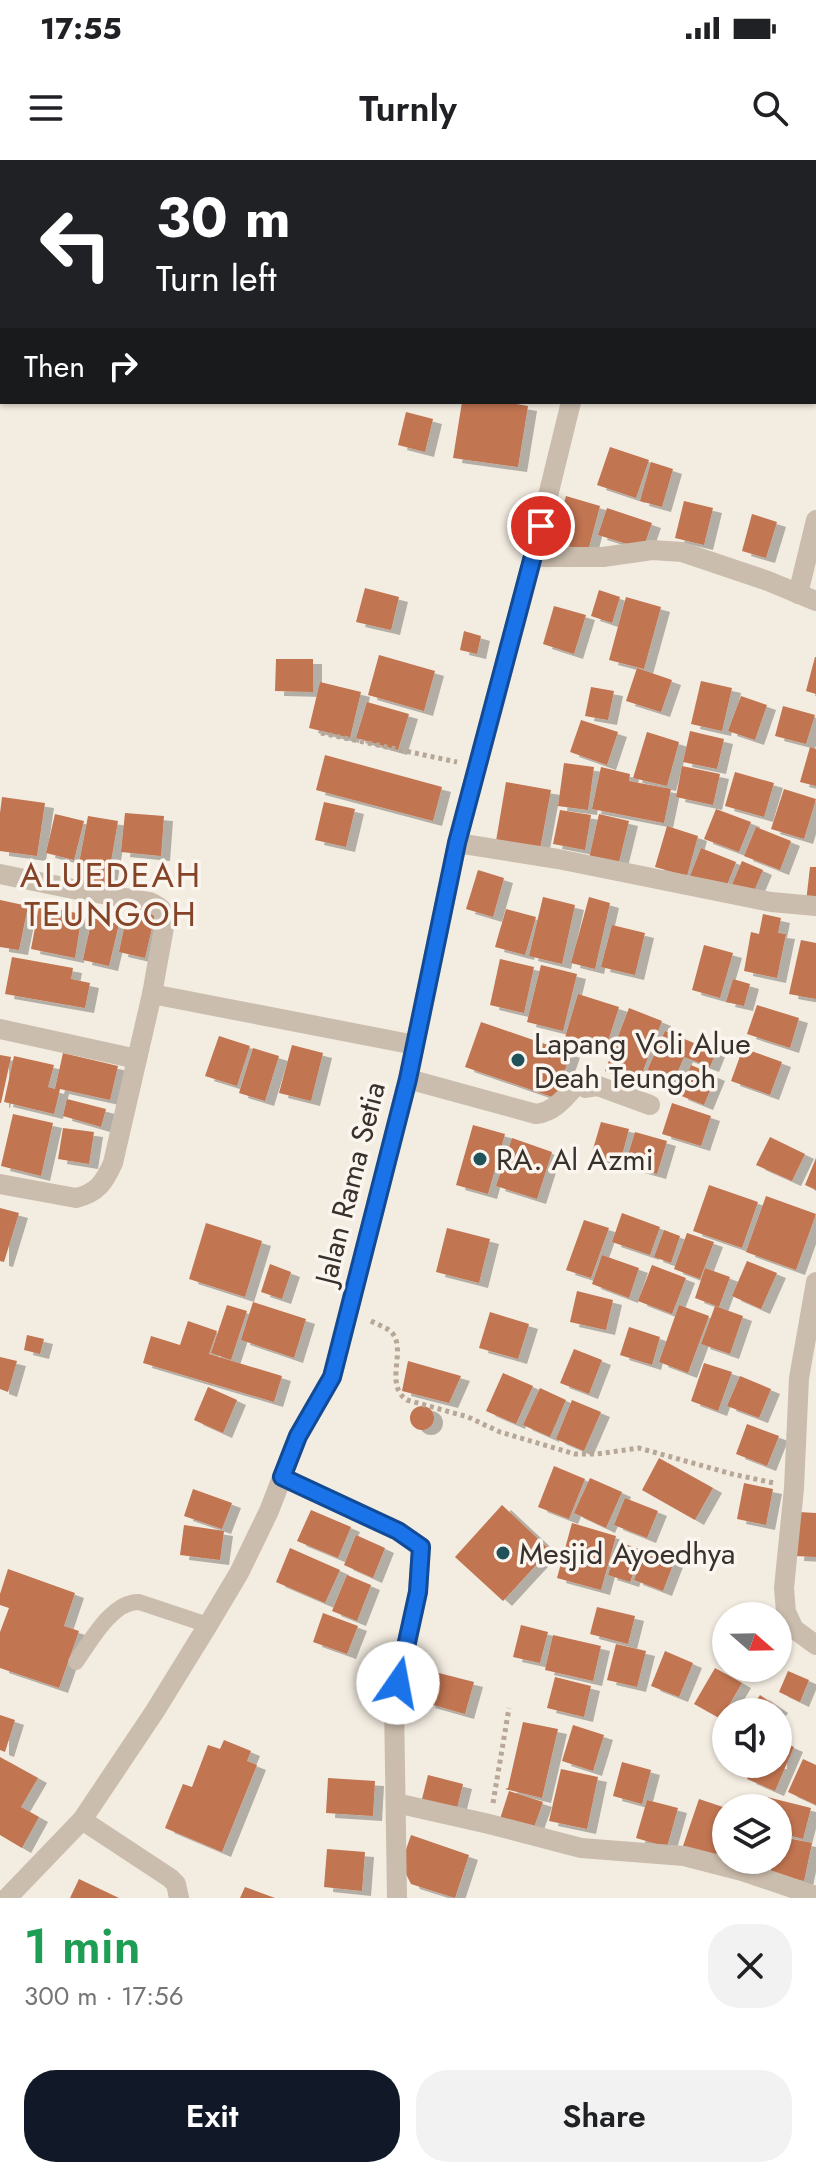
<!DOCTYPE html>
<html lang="en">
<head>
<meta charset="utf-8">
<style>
	:root { --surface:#fff; --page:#f2f2f2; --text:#202124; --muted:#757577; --accent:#111827 }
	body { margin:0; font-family:Jost,sans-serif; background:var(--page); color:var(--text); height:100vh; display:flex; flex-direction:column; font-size:30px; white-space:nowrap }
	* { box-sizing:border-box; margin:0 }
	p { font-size:26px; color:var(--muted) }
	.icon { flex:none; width:44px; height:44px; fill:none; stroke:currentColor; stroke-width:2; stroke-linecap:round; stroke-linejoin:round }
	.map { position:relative; height:1738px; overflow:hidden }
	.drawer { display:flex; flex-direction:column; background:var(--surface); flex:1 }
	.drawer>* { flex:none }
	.guide { position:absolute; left:0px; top:0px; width:816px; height:244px; box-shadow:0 2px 6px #0004; background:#202124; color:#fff; overflow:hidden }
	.needle { width:52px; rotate:110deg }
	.fabs { position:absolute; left:712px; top:1442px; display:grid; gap:16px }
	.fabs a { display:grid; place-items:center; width:80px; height:80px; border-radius:50%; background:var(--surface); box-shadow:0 2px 6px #0004; font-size:40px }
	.pin { position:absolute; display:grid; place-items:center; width:68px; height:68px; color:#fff; margin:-34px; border:4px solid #fff; border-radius:50%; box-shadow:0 2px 8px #0007 }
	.me { position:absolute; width:88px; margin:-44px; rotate:12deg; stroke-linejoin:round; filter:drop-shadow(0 0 6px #0008) }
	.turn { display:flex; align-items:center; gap:28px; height:168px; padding:0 24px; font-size:36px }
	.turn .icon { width:104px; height:104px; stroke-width:2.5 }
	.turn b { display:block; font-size:56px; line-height:68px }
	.then { display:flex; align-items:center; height:76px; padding:0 24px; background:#0003; gap:16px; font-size:30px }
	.round { display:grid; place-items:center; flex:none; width:84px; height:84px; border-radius:32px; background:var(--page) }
	.summary { display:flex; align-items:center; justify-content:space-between; height:136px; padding:0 24px }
	h1 { font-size:48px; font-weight:600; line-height:60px; color:#1e9e55 }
	.cta { display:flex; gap:16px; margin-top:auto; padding:16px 24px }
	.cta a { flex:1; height:92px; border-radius:32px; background:var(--accent); color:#fff; font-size:32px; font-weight:600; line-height:92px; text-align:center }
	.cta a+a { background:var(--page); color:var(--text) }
	.status { display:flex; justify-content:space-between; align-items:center; height:56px; padding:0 40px; background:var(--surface); direction:ltr }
	.status svg { height:22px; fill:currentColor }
	header { display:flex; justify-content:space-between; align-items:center; height:104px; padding:0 24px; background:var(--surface); font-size:36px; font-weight:600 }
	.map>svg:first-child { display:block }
	.building { fill:#c17451; filter:url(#shadow) }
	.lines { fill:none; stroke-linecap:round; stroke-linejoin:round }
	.path { stroke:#b6a797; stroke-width:5; stroke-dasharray:4 4; stroke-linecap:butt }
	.service { stroke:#cbbdad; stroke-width:16 }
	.minor { stroke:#cbbdad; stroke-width:20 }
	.tertiary { stroke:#cbbdad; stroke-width:20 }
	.route-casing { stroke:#114b97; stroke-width:20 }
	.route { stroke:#1a73e8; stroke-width:14 }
	.poi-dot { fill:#225259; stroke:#faf5ee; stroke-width:3 }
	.labels { text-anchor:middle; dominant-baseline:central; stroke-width:7; stroke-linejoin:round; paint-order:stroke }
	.poi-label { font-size:30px; fill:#39312b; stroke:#faf5ee; text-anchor:start }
	.street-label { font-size:30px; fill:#39312b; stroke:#faf5ee }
	.quarter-label { font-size:34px; letter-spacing:2px; fill:#854428; stroke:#faf5ee }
</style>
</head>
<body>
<div class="status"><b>17:55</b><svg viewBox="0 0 49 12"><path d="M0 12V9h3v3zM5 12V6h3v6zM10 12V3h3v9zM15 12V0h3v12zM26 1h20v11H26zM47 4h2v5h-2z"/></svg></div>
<header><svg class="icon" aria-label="menu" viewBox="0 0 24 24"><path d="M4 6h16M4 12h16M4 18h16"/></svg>Turnly<svg class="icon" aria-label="search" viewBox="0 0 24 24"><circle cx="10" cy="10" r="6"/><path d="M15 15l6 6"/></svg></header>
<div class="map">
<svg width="816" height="1738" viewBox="0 0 816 1738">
	<defs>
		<filter id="shadow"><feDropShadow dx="9" dy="5" stdDeviation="0" flood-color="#0004"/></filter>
	</defs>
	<rect width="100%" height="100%" fill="#f3ece1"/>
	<!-- building -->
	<g class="building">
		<path d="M462 242H505L528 246 518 307 453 298Z"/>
		<path d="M406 252 433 259 425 292 398 285Z"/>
		<path d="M610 287 649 300 636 338 597 325Z"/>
		<path d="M651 302 673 309 662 347 640 341Z"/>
		<path d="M566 336 600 346 588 391 553 382Z"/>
		<path d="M684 341 713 348 704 385 675 378Z"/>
		<path d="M607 348 652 363 643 389 598 375Z"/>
		<path d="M752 354 777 362 766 398 742 391Z"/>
		<path d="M365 428 399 437 391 470 356 462Z"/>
		<path d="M599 430 620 437 612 463 591 456Z"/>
		<path d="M626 437 661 447 644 509 609 500Z"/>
		<path d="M554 446 586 455 574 494 543 484Z"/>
		<path d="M464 471 481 476 477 494 460 490Z"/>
		<path d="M379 495 435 511 424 551 368 535Z"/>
		<path d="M815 497H816V534L806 531Z"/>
		<path d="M276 499H313V532L275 531Z"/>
		<path d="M637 508 672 520 661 552 626 541Z"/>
		<path d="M701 521 732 528 722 571 691 564Z"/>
		<path d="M320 522 361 532 350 578 309 568Z"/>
		<path d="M591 527 614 531 608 560 585 556Z"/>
		<path d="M741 536 767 545 755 580 728 571Z"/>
		<path d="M367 542 409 554 398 590 356 578Z"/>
		<path d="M783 546 815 555 806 584 775 576Z"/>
		<path d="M581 560 618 572 607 605 570 592Z"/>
		<path d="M690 571 724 579 717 609 683 602Z"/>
		<path d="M647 572 679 582 667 626 633 618Z"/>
		<path d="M810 587 816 589V626L800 622Z"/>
		<path d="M325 595 442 627 433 661 316 630Z"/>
		<path d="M564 603 594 607 588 650 558 646Z"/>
		<path d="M682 606 720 614 713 645 676 637Z"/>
		<path d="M601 607 630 614 629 621 671 629 664 663 592 649Z"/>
		<path d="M735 612 774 623 764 657 725 646Z"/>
		<path d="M506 622 551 630 540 689 496 681Z"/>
		<path d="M784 629 816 639 804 679 771 669Z"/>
		<path d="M2 637 45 643 37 696 0 691V653Z"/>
		<path d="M324 642 355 649 346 687 315 680Z"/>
		<path d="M716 649 751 662 739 692 704 679Z"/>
		<path d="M560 650 591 655 585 690 553 684Z"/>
		<path d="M125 653 164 656 161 696 121 692Z"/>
		<path d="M55 654 84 661 74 700 46 693Z"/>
		<path d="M599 654 629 661 617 710 588 703Z"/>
		<path d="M88 656 118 661 106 730 75 725Z"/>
		<path d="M667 666 698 676 687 716 655 707Z"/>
		<path d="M756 667 791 681 780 710 744 696Z"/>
		<path d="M701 688 736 702 724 733 689 719Z"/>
		<path d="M742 701 763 710 749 743 728 734Z"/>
		<path d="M810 707H816V743L806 742Z"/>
		<path d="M478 710 504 718 493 757 466 749Z"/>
		<path d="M543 737 575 745 562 804 529 796Z"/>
		<path d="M589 737 610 743 595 809 571 803Z"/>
		<path d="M0 740 28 746 19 790 0 787Z"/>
		<path d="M39 746 82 754 75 798 31 789Z"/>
		<path d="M506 749 536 757 525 795 495 787Z"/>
		<path d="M128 750 155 755 145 798 119 792Z"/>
		<path d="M763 754 781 758 778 773 786 774 777 818 744 811 751 772 759 774Z"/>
		<path d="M92 758 119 764 109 806 83 800Z"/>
		<path d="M612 765 645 773 635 815 601 807Z"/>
		<path d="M801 780 816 783V839L789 834Z"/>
		<path d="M704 785 733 793 720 838 692 830Z"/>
		<path d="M12 797 73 808 71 819 90 823 85 848 5 834Z"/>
		<path d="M500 799 534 807 524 853 490 845Z"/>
		<path d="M541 805 577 814 563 871 527 862Z"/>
		<path d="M733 819 750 824 744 846 726 842Z"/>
		<path d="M578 834 619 847 604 894 564 881Z"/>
		<path d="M757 845 799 858 790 888 747 874Z"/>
		<path d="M629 848 662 861 638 924 605 911Z"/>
		<path d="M481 862 571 893 555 938 465 907Z"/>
		<path d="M665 871 716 892 710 907 684 897 673 923 646 913Z"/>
		<path d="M219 876 250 886 237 926 205 916Z"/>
		<path d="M292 885 323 893 311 941 279 933Z"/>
		<path d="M253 888 279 896 265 941 239 933Z"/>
		<path d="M743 888 782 902 770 935 731 921Z"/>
		<path d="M63 893 118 906 110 940 60 929 54 954 4 942 14 896 54 905 48 927 55 929Z"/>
		<path d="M0 895 11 897 1 943H0Z"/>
		<path d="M691 905 716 916 704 945 679 935Z"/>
		<path d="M67 939 106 949 101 967 63 956Z"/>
		<path d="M672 943 711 956 701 986 662 974Z"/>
		<path d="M13 954 53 963 41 1016 1 1006Z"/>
		<path d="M601 962 629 969 620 1003 591 996Z"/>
		<path d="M473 965 505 974 488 1034 456 1025Z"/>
		<path d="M63 968 94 972 89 1004 58 999Z"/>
		<path d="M635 972 667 981 657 1014 625 1005Z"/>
		<path d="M770 977 805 994 792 1021 756 1005Z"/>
		<path d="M512 978 552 992 537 1039 496 1026Z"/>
		<path d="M816 998V1030L805 1025Z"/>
		<path d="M709 1025 758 1042 742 1088 693 1071Z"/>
		<path d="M766 1036 816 1054 796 1110 746 1092Z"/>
		<path d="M0 1048 19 1053 4 1102 0 1101Z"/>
		<path d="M622 1053 660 1067 650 1095 612 1082Z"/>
		<path d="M584 1060 609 1068 591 1118 566 1110Z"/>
		<path d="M206 1063 262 1081 245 1137 189 1119Z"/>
		<path d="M447 1068 490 1079 479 1123 436 1112Z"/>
		<path d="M664 1070 680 1076 671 1103 654 1097Z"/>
		<path d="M687 1073 714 1082 700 1119 674 1109Z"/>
		<path d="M602 1095 639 1108 629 1138 592 1124Z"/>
		<path d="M747 1101 777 1113 761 1149 732 1136Z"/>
		<path d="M270 1104 291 1112 282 1139 261 1132Z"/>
		<path d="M652 1105 686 1118 672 1154 638 1141Z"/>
		<path d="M705 1108 730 1117 719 1147 695 1138Z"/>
		<path d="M577 1131 613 1140 606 1170 570 1162Z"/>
		<path d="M253 1142 306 1159 294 1198 241 1180Z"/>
		<path d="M227 1145 247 1151 231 1200 211 1193Z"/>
		<path d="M679 1145 709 1156 688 1213 659 1202Z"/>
		<path d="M715 1146 743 1156 730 1194 701 1184Z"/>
		<path d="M490 1152 529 1164 518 1199 479 1188Z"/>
		<path d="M188 1161 217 1171 209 1194 282 1216 274 1242 143 1203 151 1176 180 1185Z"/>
		<path d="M629 1167 660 1177 652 1205 620 1195Z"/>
		<path d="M27 1175 44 1179 40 1194 24 1190Z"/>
		<path d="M574 1189 602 1200 589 1234 560 1223Z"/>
		<path d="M0 1197 17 1201 8 1232 0 1229Z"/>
		<path d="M408 1201 461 1216 449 1243 402 1231Z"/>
		<path d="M704 1203 732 1212 718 1251 691 1241Z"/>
		<path d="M503 1213 533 1226 516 1264 486 1251Z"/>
		<path d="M740 1216 771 1229 759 1258 727 1246Z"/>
		<path d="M208 1227 237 1240 223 1273 194 1260Z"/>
		<path d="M540 1228 566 1240 550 1277 523 1265Z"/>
		<path d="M572 1240 601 1252 584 1291 556 1279Z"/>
		<circle cx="422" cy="1258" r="12"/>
		<path d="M747 1264 779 1276 767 1306 736 1294Z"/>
		<path d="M659 1298 713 1328 695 1360 642 1330Z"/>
		<path d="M554 1306 585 1319 569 1359 538 1347Z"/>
		<path d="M590 1318 622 1332 606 1368 574 1353Z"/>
		<path d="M744 1323 773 1329 766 1365 737 1359Z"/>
		<path d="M193 1329 232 1343 222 1369 184 1356Z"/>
		<path d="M625 1338 658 1351 647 1378 614 1365Z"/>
		<path d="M502 1345 550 1390 503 1441 455 1397Z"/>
		<path d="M311 1350 351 1367 338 1398 297 1381Z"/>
		<path d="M799 1352 816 1353V1397L795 1396Z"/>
		<path d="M572 1363 616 1376 601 1430 557 1418Z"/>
		<path d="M184 1365 224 1371 220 1400 180 1395Z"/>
		<path d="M356 1375 385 1388 373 1418 344 1405Z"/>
		<path d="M619 1382 642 1390 630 1422 608 1415Z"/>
		<path d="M290 1388 340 1410 325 1443 276 1422Z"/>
		<path d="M645 1391 674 1402 663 1431 634 1420Z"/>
		<path d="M8 1409 75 1433 64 1466 79 1471 59 1528 0 1508V1472L9 1448 0 1445V1434Z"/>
		<path d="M347 1415 371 1425 357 1461 332 1451Z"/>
		<path d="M597 1447 635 1456 628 1484 590 1474Z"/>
		<path d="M323 1453 358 1466 347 1494 313 1482Z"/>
		<path d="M521 1465 548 1472 540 1503 513 1497Z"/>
		<path d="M553 1475 601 1486 593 1521 545 1510Z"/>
		<path d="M616 1484 646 1491 637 1527 607 1520Z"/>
		<path d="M665 1491 693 1503 679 1537 651 1526Z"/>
		<path d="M715 1508 742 1523 721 1559 694 1544Z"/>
		<path d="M788 1511 809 1520 800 1542 779 1532Z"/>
		<path d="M435 1512 474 1522 465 1554 426 1543Z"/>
		<path d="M555 1517 591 1526 584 1557 547 1548Z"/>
		<path d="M760 1535 779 1548 776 1552H748Z"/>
		<path d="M0 1555 15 1560 5 1592 0 1590Z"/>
		<path d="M523 1562 558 1569 542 1638 505 1629 508 1628Z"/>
		<path d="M573 1565 604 1575 593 1611 562 1601Z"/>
		<path d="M224 1580 251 1591 247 1601 257 1605 222 1692 165 1668 183 1624 192 1627 208 1585 220 1589Z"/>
		<path d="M778 1580 794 1587 775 1631 747 1619 754 1604H778Z"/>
		<path d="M0 1597 38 1618 21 1647 39 1657 22 1688 0 1675Z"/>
		<path d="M803 1599 816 1605V1645L788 1632Z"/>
		<path d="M622 1602 651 1610 642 1644 613 1636Z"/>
		<path d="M561 1609 598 1617 587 1669 549 1661Z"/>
		<path d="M428 1615 463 1624 456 1652 421 1643Z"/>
		<path d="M328 1618 375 1621 373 1656 326 1653Z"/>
		<path d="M509 1631 543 1642 532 1673 499 1662Z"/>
		<path d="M767 1637 811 1648 803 1679 778 1672V1648H764Z"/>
		<path d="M699 1639 726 1648V1665L714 1700 682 1689Z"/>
		<path d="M647 1640 678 1648 667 1687 636 1678Z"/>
		<path d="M411 1675 469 1695 455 1738 411 1724 401 1704Z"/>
		<path d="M778 1676 812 1683 804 1721 770 1714 773 1700H778Z"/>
		<path d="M327 1689 365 1692 362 1731 324 1727Z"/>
		<path d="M79 1719 119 1738H70Z"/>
		<path d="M245 1727 275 1738H240Z"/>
	</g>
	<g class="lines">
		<!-- path -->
		<g class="path">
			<path d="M321 573 457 602"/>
			<path d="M371 1161C378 1165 389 1168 393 1174 406 1192 384 1225 407 1240L468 1257 500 1272 575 1294H597L639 1288 732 1314 774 1323"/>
			<path d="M493 1643 509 1548"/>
		</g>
		<!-- service -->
		<path class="service" d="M76 1502C90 1482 112 1441 139 1442L208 1465"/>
		<!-- minor -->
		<g class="minor">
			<path d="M441 0 452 2"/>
			<path d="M296 2V0"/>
			<path d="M414 2 418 0"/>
			<path d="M0 73H2"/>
			<path d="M0 230H2"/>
			<path d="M533 397H603L652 390 682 392 768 421 816 441"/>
			<path d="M798 434 816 360"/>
			<path d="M457 683 558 699 771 742 816 746"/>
			<path d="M0 714 78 730 150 742C161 747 164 750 165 762L152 834 113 1003C104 1023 97 1033 76 1038L0 1024"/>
			<path d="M152 834 415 885"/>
			<path d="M0 869 137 899"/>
			<path d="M408 919 536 954C554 952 565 938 577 924L586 928 598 926 650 945"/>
			<path d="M816 1122 799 1218 794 1328 784 1428 786 1452 794 1469 816 1485"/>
			<path d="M282 1317 398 1371 421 1387 418 1432 394 1543 397 1738"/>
			<path d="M396 1643 489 1664 581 1688 684 1696 742 1711 813 1735"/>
			<path d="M82 1660 170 1718 176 1724 179 1738"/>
		</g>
		<!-- tertiary -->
		<g class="tertiary">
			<path d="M627 2 628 0"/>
			<path d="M7 1738 82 1660 155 1551 208 1465 239 1413 269 1351 298 1276 332 1217 408 919 457 683 533 397 571 242"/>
		</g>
	</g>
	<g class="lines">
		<!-- route casing -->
		<g class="route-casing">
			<path id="route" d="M398 1523 418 1432 421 1387 398 1371 282 1317 298 1276 332 1217 408 919 457 683 541 366"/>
		</g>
		<!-- route -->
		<use href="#route" class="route"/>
	</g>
	<!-- markers -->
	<g class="poi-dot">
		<circle cx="518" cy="900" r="8"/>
		<circle cx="480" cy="999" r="8"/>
		<circle cx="503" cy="1393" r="8"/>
	</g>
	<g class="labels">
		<!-- poi labels -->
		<g class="poi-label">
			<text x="534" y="883">Lapang Voli Alue<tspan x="534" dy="34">Deah Teungoh</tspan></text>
			<text x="496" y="999">RA. Al Azmi</text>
			<text x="519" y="1393">Mesjid Ayoedhya</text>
		</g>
		<!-- street labels -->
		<g class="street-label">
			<text transform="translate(350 1023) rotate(-76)">Jalan Rama Setia</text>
		</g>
		<!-- quarter labels -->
		<g class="quarter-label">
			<text x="111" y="715">ALUEDEAH<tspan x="111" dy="39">TEUNGOH</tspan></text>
		</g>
	</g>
</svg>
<div class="fabs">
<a><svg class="needle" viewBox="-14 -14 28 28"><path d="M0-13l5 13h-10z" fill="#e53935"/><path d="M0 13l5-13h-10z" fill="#757577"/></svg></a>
<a><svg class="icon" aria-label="sound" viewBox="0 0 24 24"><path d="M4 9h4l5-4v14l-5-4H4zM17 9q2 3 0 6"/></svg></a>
<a><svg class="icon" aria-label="layers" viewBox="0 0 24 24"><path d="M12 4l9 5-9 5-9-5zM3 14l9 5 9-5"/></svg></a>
</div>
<div class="pin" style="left:541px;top:366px;background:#d93025"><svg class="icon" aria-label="arrive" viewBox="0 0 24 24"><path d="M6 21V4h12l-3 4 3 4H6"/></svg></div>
<svg class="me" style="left:398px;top:1523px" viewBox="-20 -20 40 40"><circle r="19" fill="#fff"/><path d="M0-13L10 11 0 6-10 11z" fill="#1a73e8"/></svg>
<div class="guide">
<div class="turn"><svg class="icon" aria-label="left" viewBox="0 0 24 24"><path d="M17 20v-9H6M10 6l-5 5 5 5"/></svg><div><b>30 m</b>Turn left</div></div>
<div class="then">Then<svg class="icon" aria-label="right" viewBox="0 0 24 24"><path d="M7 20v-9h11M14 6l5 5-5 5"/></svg></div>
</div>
</div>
<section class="drawer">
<div class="summary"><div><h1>1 min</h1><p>300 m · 17:56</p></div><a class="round"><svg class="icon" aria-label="close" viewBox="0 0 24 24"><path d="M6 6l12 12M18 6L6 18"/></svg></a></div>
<div class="cta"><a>Exit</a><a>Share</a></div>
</section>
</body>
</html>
